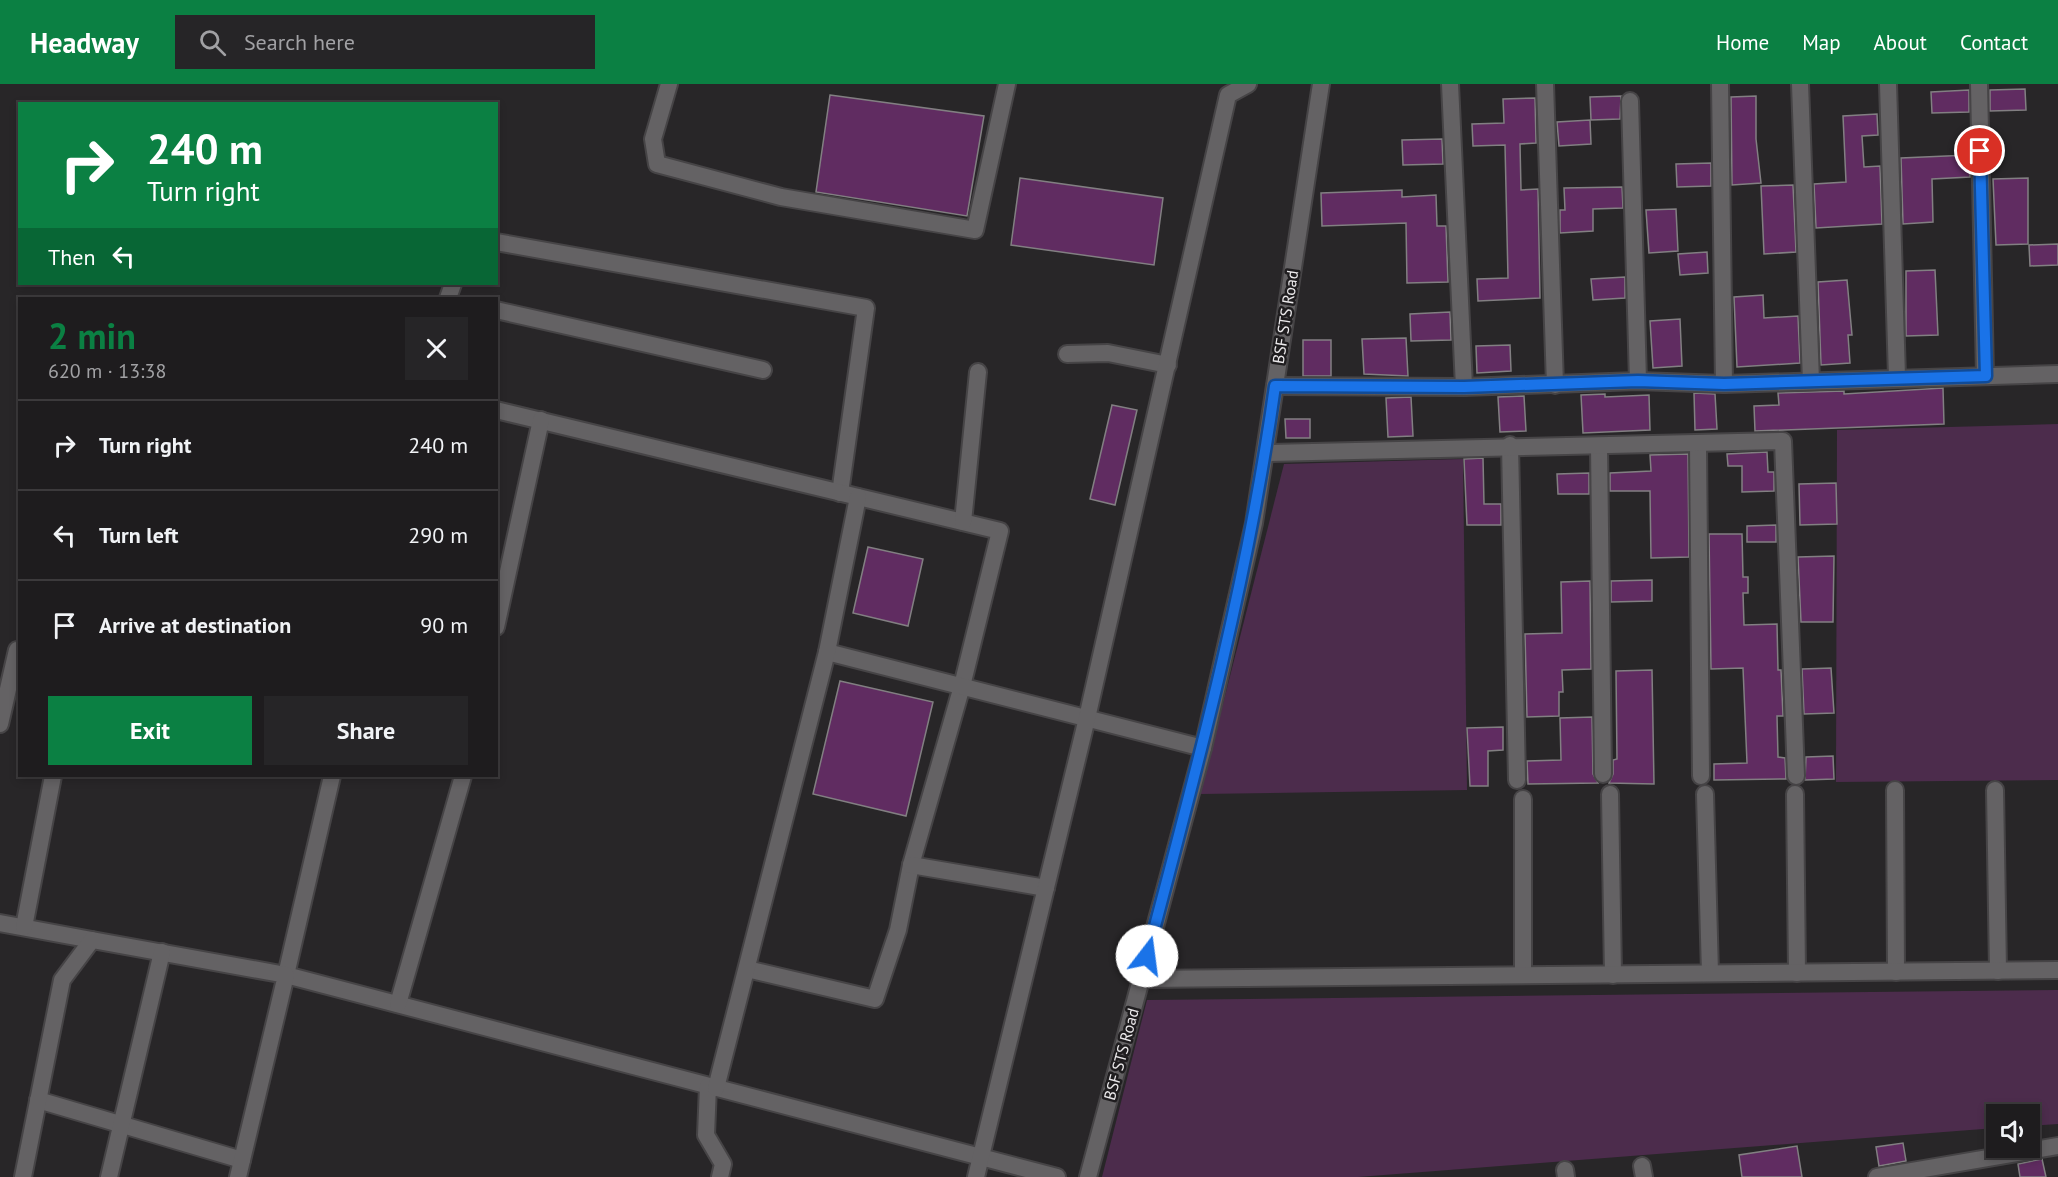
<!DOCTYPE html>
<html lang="en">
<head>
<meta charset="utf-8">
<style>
	:root { --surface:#1e1c1e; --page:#262527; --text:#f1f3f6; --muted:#a1a1a4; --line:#3c3a3c; --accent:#0b8043 }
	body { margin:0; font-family:"PT Sans",sans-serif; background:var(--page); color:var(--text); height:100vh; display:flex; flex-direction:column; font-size:22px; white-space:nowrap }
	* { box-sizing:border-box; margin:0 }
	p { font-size:20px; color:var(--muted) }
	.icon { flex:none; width:33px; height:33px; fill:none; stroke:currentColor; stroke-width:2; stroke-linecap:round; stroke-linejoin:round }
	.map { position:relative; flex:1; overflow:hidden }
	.side { position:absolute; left:18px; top:213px; width:480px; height:480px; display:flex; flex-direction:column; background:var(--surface); border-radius:0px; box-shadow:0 3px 9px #0003,0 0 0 2px var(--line) }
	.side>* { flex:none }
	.top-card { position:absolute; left:18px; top:18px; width:480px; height:183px; border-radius:0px; box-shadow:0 3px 9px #0003,0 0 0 2px var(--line); background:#0b8043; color:#fff; overflow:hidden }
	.controls { position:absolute; left:1986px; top:1020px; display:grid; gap:12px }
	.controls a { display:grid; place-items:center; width:54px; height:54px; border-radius:0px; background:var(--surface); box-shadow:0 3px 9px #0003,0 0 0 2px var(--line); font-size:30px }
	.pin { position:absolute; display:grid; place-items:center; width:51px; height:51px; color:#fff; margin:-26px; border:3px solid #fff; border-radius:50%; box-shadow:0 2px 6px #0007 }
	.me { position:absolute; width:66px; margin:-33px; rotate:15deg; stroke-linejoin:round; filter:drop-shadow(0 0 4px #0008) }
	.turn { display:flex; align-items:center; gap:21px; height:126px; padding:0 30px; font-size:27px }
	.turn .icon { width:78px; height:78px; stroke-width:2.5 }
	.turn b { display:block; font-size:42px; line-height:51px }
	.then { display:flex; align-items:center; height:57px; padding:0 30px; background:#0003; gap:12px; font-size:22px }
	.round { display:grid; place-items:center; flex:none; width:63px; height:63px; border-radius:0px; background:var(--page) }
	.head { display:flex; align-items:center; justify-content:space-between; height:102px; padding:0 30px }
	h1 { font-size:36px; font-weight:600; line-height:45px; color:var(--accent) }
	.action { display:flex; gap:12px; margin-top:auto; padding:12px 30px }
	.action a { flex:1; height:69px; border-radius:0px; background:var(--accent); color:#fff; font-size:24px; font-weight:600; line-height:69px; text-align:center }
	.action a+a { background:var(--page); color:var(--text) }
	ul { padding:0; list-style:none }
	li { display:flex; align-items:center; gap:18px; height:90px; padding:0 30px; border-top:2px solid var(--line) }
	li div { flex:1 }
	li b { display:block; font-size:22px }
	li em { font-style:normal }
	header { display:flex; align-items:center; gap:36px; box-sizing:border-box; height:84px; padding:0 30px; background:var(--accent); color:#fff }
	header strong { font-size:28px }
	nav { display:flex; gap:33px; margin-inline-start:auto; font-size:21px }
	.search { width:420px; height:54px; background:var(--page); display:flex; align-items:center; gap:15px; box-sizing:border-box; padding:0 21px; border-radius:0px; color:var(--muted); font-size:22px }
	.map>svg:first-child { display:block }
	.green { fill:#4c2c4c }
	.building { fill:#602c61; stroke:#827f82; stroke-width:1.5 }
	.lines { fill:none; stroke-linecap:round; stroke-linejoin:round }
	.minor-casing { stroke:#464446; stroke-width:20 }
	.minor { stroke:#646264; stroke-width:16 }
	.route-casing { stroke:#114b97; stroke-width:15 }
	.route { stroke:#1a73e8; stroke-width:10 }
	.labels { text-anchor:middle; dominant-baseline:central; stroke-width:5; stroke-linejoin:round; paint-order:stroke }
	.street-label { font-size:16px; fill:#eceaec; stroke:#1f1d1f }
</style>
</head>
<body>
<header>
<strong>Headway</strong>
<div class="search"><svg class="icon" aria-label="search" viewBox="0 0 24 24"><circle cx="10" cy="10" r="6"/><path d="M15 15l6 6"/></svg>Search here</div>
<nav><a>Home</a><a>Map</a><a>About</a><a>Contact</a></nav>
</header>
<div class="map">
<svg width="2058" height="1093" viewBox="0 0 2058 1093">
	<rect width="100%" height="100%" fill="#282628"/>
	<!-- green -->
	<g class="green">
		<path d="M2058 340V696L1836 698 1837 346Z"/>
		<path d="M1463 375 1467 706 1200 710 1284 380Z"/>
		<path d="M2058 906V1040L2030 1042V1030H1996V1044L1358 1093H1102L1147 916Z"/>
	</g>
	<!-- building -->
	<g class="building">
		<path d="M2025 5 2026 26 1990 27V6Z"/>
		<path d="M1969 6V28L1932 29 1931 8Z"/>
		<path d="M830 11 984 32 967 132 816 108Z"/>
		<path d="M1621 12 1620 35 1591 36 1590 13Z"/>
		<path d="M1756 12V55L1761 99 1732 101 1731 13Z"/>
		<path d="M1535 14 1536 59 1520 60 1521 106 1538 105 1540 214 1478 217 1477 195 1508 194 1505 61 1473 62 1472 40 1504 39 1503 15Z"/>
		<path d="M1877 30 1878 51 1862 52 1864 83 1880 82 1882 140 1816 144 1814 100 1846 98 1843 32Z"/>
		<path d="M1590 36 1591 60 1559 62 1557 38Z"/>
		<path d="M1442 55 1443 80 1403 81 1402 56Z"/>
		<path d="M1969 71 1970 93 1932 95 1933 138 1903 140 1901 74Z"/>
		<path d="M1711 79V102L1677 103 1676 80Z"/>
		<path d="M1020 94 1163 114 1154 181 1011 161Z"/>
		<path d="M2028 94V160L1996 161 1993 95Z"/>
		<path d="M1793 101 1796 168 1764 170 1761 102Z"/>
		<path d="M1622 103 1623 124 1593 125V147L1560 149V126H1565L1564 104Z"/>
		<path d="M1402 106V113L1436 111 1437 142H1446L1448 198 1407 199 1406 139 1322 142 1321 109Z"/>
		<path d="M1676 125 1678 167 1649 169 1646 126Z"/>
		<path d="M2058 160V181L2030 182 2029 161Z"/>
		<path d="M1707 168 1708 189 1680 191 1678 170Z"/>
		<path d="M1935 186 1938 251 1906 252V187Z"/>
		<path d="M1625 193V214L1593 216 1591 195Z"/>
		<path d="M1847 196 1852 251H1848L1850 279 1821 281 1818 198Z"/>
		<path d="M1763 211 1764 234 1798 232 1800 279 1737 283 1734 213Z"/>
		<path d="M1450 228 1451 256 1411 257 1410 230Z"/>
		<path d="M1680 235 1682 282 1653 284 1650 237Z"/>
		<path d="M1406 254 1408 292 1364 290 1362 255Z"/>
		<rect x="1303" y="256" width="28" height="36"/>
		<path d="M1510 261 1511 287 1477 289 1476 262Z"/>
		<path d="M1943 304 1944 340 1755 347 1754 322 1779 321 1778 309 1844 307V310Z"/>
		<path d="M1694 309 1715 310 1717 345 1695 346Z"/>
		<path d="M1605 310V313L1649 311 1650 346 1583 349 1581 311Z"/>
		<path d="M1524 312 1526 347 1500 348 1498 313Z"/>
		<path d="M1411 313 1413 352 1388 353 1386 314Z"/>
		<path d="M1112 321 1137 326 1115 421 1090 415Z"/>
		<path d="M1285 335H1310V354H1286Z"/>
		<path d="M1767 368 1768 388H1774V407L1742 408V382H1728L1727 370Z"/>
		<path d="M1688 370 1689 473 1651 474 1650 407H1610V389L1651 387 1650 371Z"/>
		<path d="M1483 374 1484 420H1501V441H1467L1464 375Z"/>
		<path d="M1589 389V410H1558L1557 390Z"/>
		<path d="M1836 399 1837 440 1800 441 1799 400Z"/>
		<path d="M1776 441V458H1747V442Z"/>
		<path d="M1709 450H1742L1743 493H1748V509H1743L1744 541 1777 540 1778 586H1781L1783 632H1777L1778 673 1785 674 1786 695 1714 696V680L1747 679 1743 584 1711 585Z"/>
		<path d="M868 463 923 475 908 542 853 529Z"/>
		<path d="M1834 472 1833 538H1801L1798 473Z"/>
		<path d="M1652 496V517L1611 518V497Z"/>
		<path d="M1590 497 1591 585 1562 586 1563 608H1559V632L1527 633 1525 550 1562 549 1561 498Z"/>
		<path d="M1831 584 1834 629 1804 630 1802 585Z"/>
		<path d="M1652 586 1654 700 1609 699 1613 690V676L1617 675 1616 587Z"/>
		<path d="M840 597 933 618 906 732 813 710Z"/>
		<path d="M1592 633 1593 690 1598 699 1528 700 1527 677 1561 676 1560 634Z"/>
		<path d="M1503 643V666L1488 667V702H1470L1467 644Z"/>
		<path d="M1833 672 1834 695 1805 696 1806 673Z"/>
		<path d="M1903 1059 1906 1077 1879 1082 1876 1063Z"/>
		<path d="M1797 1062 1802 1093H1742L1739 1071Z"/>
		<path d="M2042 1075 2046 1093H2020L2018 1080Z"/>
	</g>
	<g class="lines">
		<!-- minor casing -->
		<g class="minor-casing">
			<g id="minor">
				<path d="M669 0 653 55 657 80 781 113 975 146 1007 0"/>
				<path d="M1450 0 1464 303"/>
				<path d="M1545 0 1555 301"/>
				<path d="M1720 0 1724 300"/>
				<path d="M1800 0 1811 297"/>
				<path d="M1888 0 1897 293"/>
				<path d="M1979 0 1985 292"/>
				<path d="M1630 17 1638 297"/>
				<path d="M496 158 866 224 840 409"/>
				<path d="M448 214 453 200"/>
				<path d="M496 226 763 286"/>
				<path d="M1067 270 1108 269 1168 281"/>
				<path d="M1275 302 1464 303 1638 297 1724 300 2058 290"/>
				<path d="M496 326 1000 447 962 602 911 781 898 846 875 915 747 885"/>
				<path d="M1510 361 1517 696"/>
				<path d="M1698 361 1701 692"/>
				<path d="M1599 362 1603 690"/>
				<path d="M1266 369 1783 357 1796 692"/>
				<path d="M963 438 978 288"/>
				<path d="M496 543 541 336"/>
				<path d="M827 568 1203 664"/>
				<path d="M0 640 17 566"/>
				<path d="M332 692 286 891 1057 1093"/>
				<path d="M1895 706 1896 888"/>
				<path d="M1995 706 1998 887"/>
				<path d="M1610 710 1613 891"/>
				<path d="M1705 710 1710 889"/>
				<path d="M1795 710 1797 889"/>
				<path d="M911 781 1046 804"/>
				<path d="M0 839 92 856"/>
				<path d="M24 843 53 692"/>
				<path d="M1523 891V715"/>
				<path d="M1141 895 2058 886"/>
				<path d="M398 920 463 692"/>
				<path d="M708 1002 706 1051 723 1080 720 1093"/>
				<path d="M716 1004 827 568 858 413"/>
				<path d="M38 1016 242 1076"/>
				<path d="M1642 1082 1644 1093"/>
				<path d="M1565 1086 1566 1093"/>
				<path d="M23 1093 62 896 92 856 286 891 238 1093"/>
				<path d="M109 1093 162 868"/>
				<path d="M976 1093 1087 634 1228 11 1248 0"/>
				<path d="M1088 1093 1203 664 1254 439 1321 0"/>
				<path d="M1877 1093 2058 1062"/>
			</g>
		</g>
		<!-- minor -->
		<use href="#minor" class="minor"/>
	</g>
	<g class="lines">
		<!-- route casing -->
		<g class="route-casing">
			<path id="route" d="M1147 872C1197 684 1248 496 1275 302L1464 303 1638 297 1724 300 1986 292 1980 67"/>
		</g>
		<!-- route -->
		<use href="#route" class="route"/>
	</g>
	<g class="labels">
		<!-- street labels -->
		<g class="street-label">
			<text transform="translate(1285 233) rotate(-81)">BSF STS Road</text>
			<text transform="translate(1121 970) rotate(-75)">BSF STS Road</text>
		</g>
	</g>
</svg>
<div class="controls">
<a><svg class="icon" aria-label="sound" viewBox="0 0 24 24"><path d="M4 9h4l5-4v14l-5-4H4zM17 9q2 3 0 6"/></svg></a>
</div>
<div class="pin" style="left:1980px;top:67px;background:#d93025"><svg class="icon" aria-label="arrive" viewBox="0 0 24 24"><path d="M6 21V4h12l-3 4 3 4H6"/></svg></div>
<svg class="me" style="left:1147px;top:872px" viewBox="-20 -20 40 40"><circle r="19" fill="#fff"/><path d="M0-13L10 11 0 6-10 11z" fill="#1a73e8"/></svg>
<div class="top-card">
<div class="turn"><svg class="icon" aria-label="right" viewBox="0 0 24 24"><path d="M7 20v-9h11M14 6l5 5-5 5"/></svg><div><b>240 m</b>Turn right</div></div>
<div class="then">Then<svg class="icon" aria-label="left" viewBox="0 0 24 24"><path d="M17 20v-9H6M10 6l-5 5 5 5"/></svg></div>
</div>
<section class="side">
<div class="head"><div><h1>2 min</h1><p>620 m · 13:38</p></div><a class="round"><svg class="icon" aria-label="close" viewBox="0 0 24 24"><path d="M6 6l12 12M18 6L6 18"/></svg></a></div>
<ul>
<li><svg class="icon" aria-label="right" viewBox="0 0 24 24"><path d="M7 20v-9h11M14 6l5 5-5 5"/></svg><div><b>Turn right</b></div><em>240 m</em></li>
<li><svg class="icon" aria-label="left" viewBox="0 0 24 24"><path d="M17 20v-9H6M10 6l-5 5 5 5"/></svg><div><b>Turn left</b></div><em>290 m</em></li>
<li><svg class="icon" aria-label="arrive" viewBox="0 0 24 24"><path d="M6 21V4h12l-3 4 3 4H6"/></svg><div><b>Arrive at destination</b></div><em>90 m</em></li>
</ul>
<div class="action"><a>Exit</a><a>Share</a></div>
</section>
</div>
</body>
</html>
